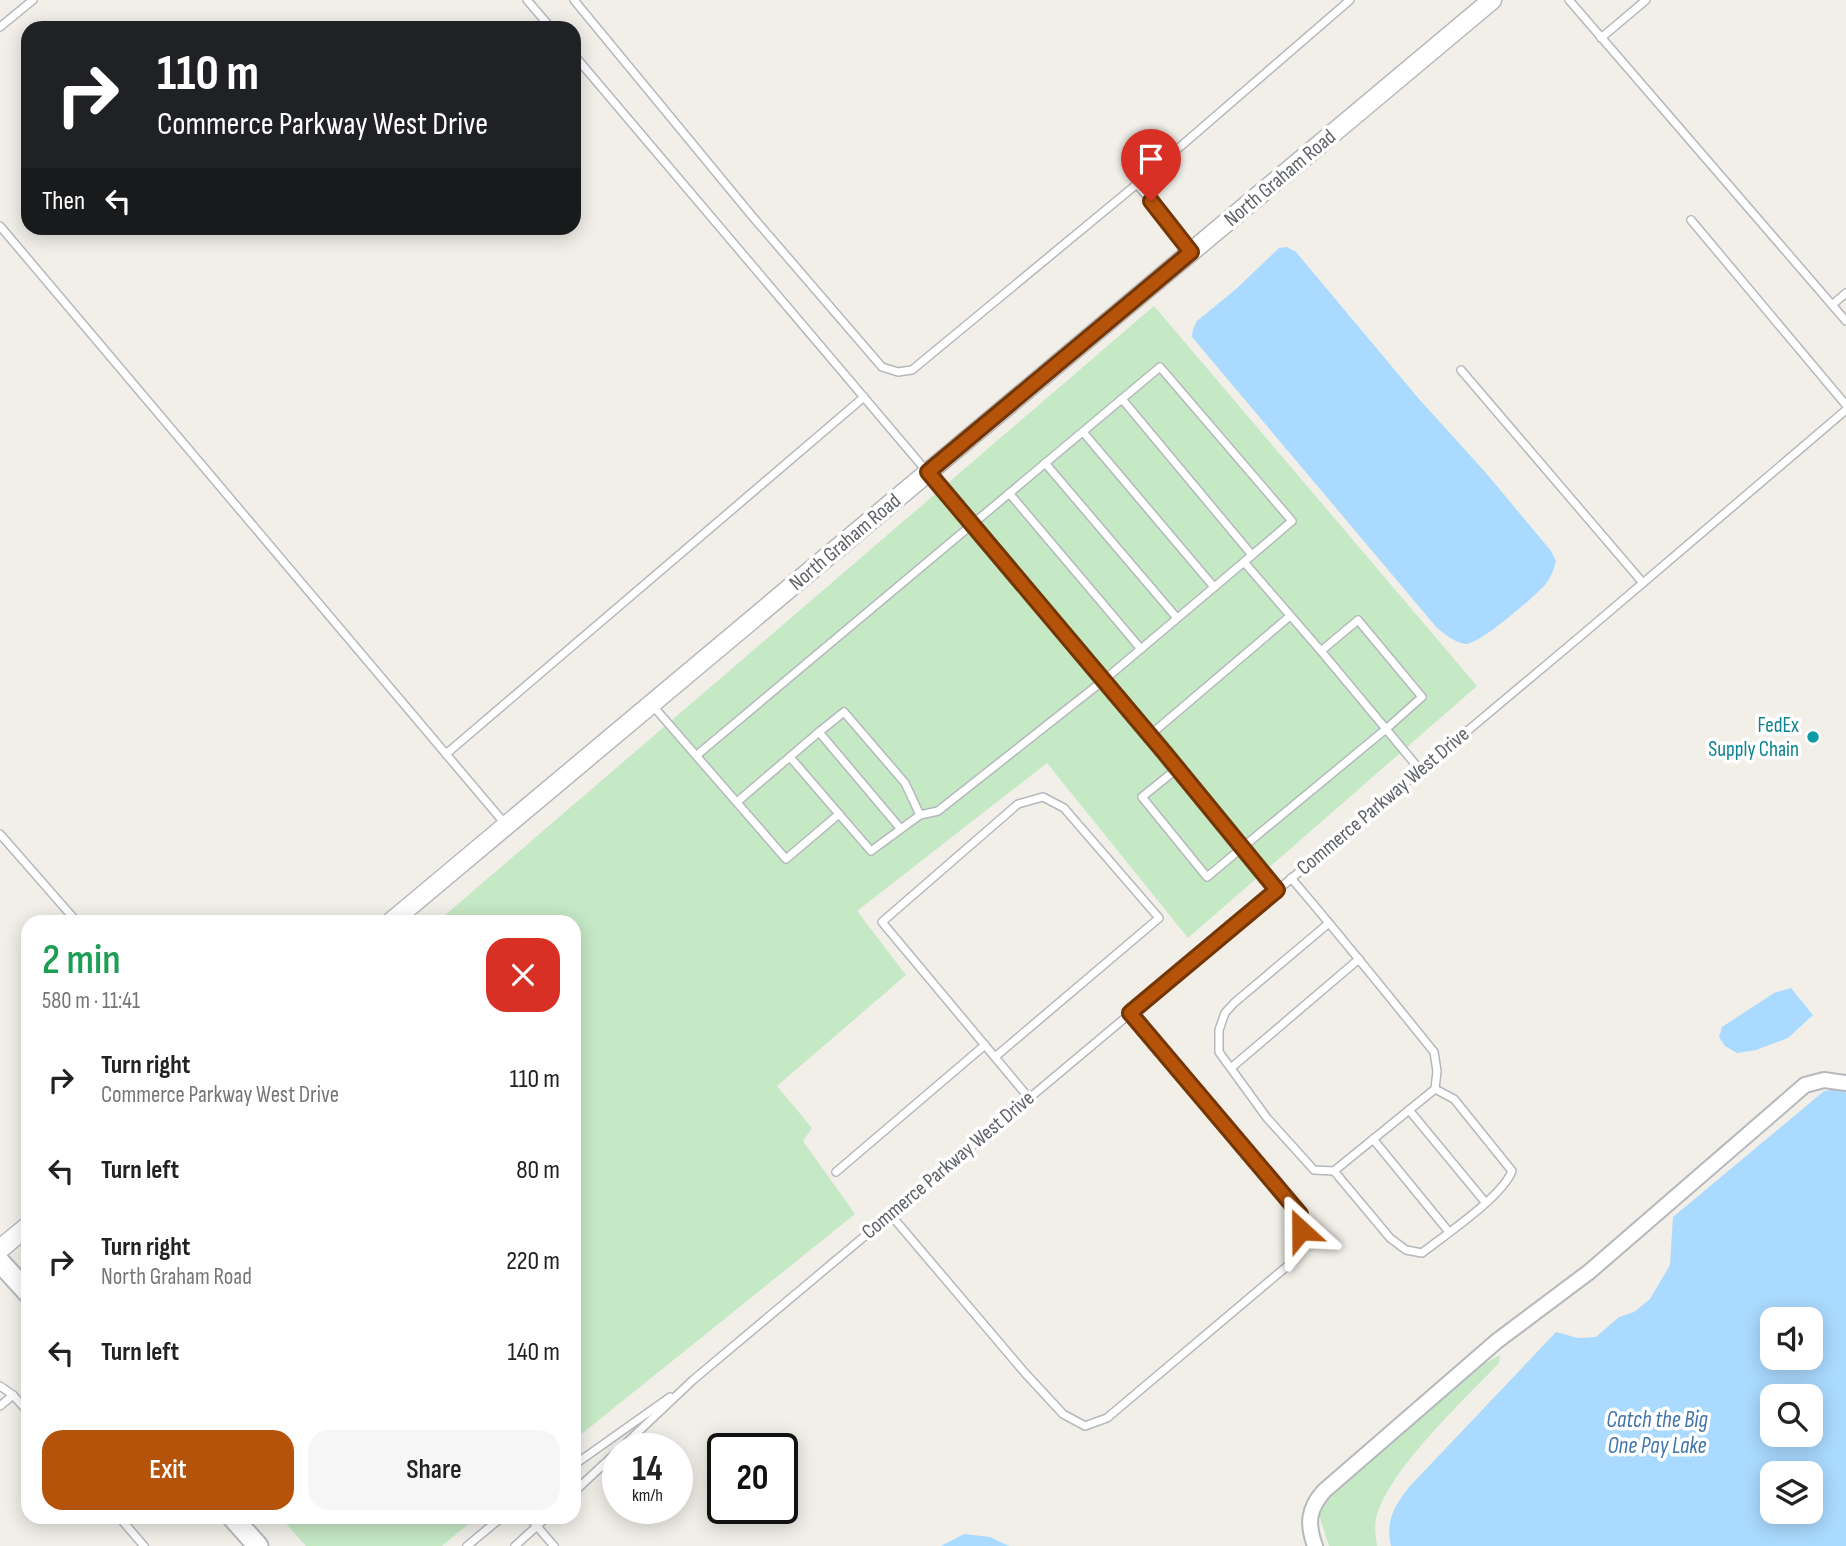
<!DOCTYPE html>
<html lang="en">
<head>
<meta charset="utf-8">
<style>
	:root { --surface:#fff; --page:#f6f6f6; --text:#222; --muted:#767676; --accent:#b45309 }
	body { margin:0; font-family:"Sofia Sans Condensed",sans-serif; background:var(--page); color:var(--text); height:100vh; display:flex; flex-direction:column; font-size:26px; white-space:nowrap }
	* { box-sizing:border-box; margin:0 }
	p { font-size:23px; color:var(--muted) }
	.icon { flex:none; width:38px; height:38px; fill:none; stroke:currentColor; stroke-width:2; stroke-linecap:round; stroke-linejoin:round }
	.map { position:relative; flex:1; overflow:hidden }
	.details { position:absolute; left:21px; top:915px; width:560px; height:609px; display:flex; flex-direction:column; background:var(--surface); border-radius:21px; box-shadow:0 4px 18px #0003 }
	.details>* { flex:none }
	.banner { position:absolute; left:21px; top:21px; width:560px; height:214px; border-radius:21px; box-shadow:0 4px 18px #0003; background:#202124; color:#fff; overflow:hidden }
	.tools { position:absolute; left:1760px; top:1307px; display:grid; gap:14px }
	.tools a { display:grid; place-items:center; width:63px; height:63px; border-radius:14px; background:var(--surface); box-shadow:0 4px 18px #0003; font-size:35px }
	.speed { position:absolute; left:602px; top:1433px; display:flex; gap:14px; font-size:35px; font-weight:700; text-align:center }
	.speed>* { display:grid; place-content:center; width:91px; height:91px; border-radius:50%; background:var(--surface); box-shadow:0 4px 18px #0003; line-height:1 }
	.speed small { font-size:18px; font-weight:400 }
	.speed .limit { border:4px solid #111; border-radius:10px; background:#fff; color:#111 }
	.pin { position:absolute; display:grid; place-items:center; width:60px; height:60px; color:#fff; margin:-72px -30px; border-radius:50% 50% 50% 0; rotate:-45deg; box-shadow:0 0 7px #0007 }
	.pin .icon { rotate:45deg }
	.me { position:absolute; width:77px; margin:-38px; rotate:336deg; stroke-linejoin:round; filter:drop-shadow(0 0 5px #0008) }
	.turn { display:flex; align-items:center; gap:24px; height:147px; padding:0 21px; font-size:32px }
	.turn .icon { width:91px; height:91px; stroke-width:2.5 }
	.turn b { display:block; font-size:49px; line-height:60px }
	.then { display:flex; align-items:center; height:66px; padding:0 21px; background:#0003; gap:14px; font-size:26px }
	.round { display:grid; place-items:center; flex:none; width:74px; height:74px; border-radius:21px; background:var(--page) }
	.summary { display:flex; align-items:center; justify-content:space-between; height:119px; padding:0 21px }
	h1 { font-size:42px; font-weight:600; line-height:52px; color:#1e9e55 }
	.action { display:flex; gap:14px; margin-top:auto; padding:14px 21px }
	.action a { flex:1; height:80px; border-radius:21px; background:var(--accent); color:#fff; font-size:28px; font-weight:600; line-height:80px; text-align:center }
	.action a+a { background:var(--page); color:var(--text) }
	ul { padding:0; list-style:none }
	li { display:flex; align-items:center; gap:21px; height:91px; padding:0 21px }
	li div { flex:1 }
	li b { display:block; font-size:26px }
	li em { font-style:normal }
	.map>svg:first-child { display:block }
	.green { fill:#c5e8c5 }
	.water { fill:#aadaff; fill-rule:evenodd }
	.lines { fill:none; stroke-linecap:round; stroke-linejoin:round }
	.service-casing { stroke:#b5b8bc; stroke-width:10 }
	.minor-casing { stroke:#b5b8bc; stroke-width:18 }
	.tertiary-casing { stroke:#b5b8bc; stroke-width:21 }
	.secondary-casing { stroke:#b6babf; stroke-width:23 }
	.service { stroke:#fff; stroke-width:7 }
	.minor { stroke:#fff; stroke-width:14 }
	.tertiary { stroke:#fff; stroke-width:18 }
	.secondary { stroke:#fff; stroke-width:19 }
	.route-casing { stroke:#753606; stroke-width:18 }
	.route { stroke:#b45309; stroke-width:12 }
	.culture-dot { fill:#0f9aa8; stroke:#fff; stroke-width:2.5 }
	.labels { text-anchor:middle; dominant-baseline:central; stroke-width:7; stroke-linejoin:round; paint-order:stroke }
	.street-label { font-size:21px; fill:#5f6368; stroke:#fff }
	.culture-label { font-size:21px; fill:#0d838f; stroke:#fff; text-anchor:end }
	.water-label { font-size:23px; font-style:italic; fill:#4174aa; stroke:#fff }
</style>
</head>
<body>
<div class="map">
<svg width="1846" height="1546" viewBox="0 0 1846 1546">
	<rect width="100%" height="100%" fill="#f1efe8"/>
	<!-- green -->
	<g class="green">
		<path d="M1154 306 1477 686 1188 938 1047 763 857 911 906 975 777 1086 812 1128 803 1141 855 1214 574 1440V922H437Z"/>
		<path d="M1500 1355 1499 1363C1464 1400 1387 1471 1376 1519 1374 1527 1376 1538 1377 1546H1329L1319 1515 1330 1492 1484 1364Z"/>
		<path d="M280 1517H477L442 1546H306Z"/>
	</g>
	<!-- water -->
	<g class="water">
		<path d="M1287 247 1296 252 1419 399 1486 473 1551 551 1556 561C1554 570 1550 579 1544 586 1534 597 1479 645 1466 644 1455 643 1445 634 1437 628L1192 337 1193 329 1197 321 1236 289 1279 248Z"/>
		<path d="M1791 988 1813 1015 1788 1038 1756 1050 1737 1053 1725 1046 1719 1037 1722 1027 1774 993Z"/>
		<path d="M1839 1089 1846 1093V1546H1391C1385 1520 1395 1505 1410 1486L1556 1332 1578 1338 1596 1337 1619 1317 1634 1312 1650 1299 1670 1265 1673 1217 1824 1091ZM1773 1320H1811V1358H1773ZM1773 1396H1811V1435H1773ZM1773 1474H1811V1512H1773Z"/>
		<path d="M964 1534 990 1537 1009 1546H941Z"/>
	</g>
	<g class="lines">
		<!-- service casing -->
		<g class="service-casing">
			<g id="service">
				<path d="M527 0 551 28"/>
				<path d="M574 0 752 216 882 367 898 372 912 370 1137 184 1191 251"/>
				<path d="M1569 0 1846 321"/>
				<path d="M0 27 33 0"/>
				<path d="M1601 38 1646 0"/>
				<path d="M574 55 1178 768"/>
				<path d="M1137 184 1350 0"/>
				<path d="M1691 220 1846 405"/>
				<path d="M0 226 506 825"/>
				<path d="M1832 305 1846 293"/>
				<path d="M1461 370 1643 583"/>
				<path d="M1122 399 1252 555"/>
				<path d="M1083 432 1214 587"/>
				<path d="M1045 463 1177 618"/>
				<path d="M1009 493 1141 649"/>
				<path d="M1358 620 1422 697 1386 729 1321 651Z"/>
				<path d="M653 706 786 859 839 814 871 851 920 815 938 811 1104 680 1244 562 1321 651"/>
				<path d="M819 732 844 712 905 783 920 815"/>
				<path d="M1150 735 1290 616"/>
				<path d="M446 754 864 397"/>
				<path d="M697 755 1160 367 1292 521 1244 562"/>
				<path d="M790 757 839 814"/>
				<path d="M1178 768 1243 847 1207 877 1142 797Z"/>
				<path d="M737 802 819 732 900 828"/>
				<path d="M0 834 77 922"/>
				<path d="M1291 878C1340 935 1387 994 1434 1052L1437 1071 1435 1089 1334 1171 1314 1170 1267 1118 1219 1052V1030L1225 1013 1234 1003 1329 923"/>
				<path d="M1277 890 1243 847 1386 729 1420 770"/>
				<path d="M995 1057 1159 918 1064 808 1043 797 1018 804 882 922 1029 1098"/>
				<path d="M1231 1068 1359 959"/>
				<path d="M1409 1110 1485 1202"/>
				<path d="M1373 1139 1449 1232"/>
				<path d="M1334 1171 1390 1238 1406 1250 1422 1253C1445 1235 1502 1197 1512 1171L1454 1099 1435 1089"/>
				<path d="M836 1172 985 1045"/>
				<path d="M890 1214 1025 1373 1063 1414 1085 1426 1107 1418 1292 1262 1302 1245 1300 1214 1130 1013"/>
				<path d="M0 1386 13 1395 28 1412"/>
				<path d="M0 1406 13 1395"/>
				<path d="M620 1449 693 1380 1583 634 1846 410"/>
				<path d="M574 1465 670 1397"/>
				<path d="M574 1492 618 1451"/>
				<path d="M119 1517 144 1546"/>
				<path d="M529 1517 554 1546"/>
				<path d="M467 1546 502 1517"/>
				<path d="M515 1546 547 1517"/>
			</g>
		</g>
		<!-- minor casing -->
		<g class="minor-casing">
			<path id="minor" d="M1315 1546C1307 1524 1308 1509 1324 1491L1497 1341 1589 1272 1805 1085 1824 1080 1846 1083"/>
		</g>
		<!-- tertiary casing -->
		<g class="tertiary-casing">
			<g id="tertiary">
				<path d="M391 922 1492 0"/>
				<path d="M0 1249 28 1226"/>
			</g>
		</g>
		<!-- secondary casing -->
		<g class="secondary-casing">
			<g id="secondary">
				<path d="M0 1262 28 1293"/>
				<path d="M232 1517 258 1546"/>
			</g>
		</g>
		<!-- service -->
		<use href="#service" class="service"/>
		<!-- minor -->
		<use href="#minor" class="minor"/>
		<!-- tertiary -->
		<use href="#tertiary" class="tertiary"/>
		<!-- secondary -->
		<use href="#secondary" class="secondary"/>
	</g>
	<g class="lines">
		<!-- route casing -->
		<g class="route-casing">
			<path id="route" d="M1151 201 1191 252 928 472 1164 752 1277 890 1130 1013 1300 1214 1301 1230"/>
		</g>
		<!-- route -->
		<use href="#route" class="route"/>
	</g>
	<!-- markers -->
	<circle class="culture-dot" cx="1813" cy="737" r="7"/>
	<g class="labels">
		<!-- street labels -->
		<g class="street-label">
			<text transform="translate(1280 178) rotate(-40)">North Graham Road</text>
			<text transform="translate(845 542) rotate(-40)">North Graham Road</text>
			<text transform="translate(1383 801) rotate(-40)">Commerce Parkway West Drive</text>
			<text transform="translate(948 1165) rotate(-40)">Commerce Parkway West Drive</text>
		</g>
		<!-- culture labels -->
		<g class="culture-label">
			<text x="1799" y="725">FedEx<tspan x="1799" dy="24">Supply Chain</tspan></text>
		</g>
		<!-- water labels -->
		<g class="water-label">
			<text x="1657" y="1420">Catch the Big<tspan x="1657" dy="26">One Pay Lake</tspan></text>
		</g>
	</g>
</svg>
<div class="tools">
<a><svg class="icon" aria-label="sound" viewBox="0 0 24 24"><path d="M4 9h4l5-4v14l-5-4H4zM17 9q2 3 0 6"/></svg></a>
<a><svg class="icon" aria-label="search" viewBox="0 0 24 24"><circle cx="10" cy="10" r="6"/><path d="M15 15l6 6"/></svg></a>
<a><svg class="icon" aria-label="layers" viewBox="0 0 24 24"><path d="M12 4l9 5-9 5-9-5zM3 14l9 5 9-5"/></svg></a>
</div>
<div class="speed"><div>14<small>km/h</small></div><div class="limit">20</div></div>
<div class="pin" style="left:1151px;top:201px;background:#d93025"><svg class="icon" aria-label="arrive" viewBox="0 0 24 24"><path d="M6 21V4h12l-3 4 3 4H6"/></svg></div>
<svg class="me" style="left:1301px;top:1230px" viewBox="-20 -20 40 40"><path d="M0-17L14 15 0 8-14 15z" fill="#b45309" stroke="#fff" stroke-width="4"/></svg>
<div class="banner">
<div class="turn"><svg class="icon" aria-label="right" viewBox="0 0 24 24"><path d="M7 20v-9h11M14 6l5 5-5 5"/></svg><div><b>110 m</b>Commerce Parkway West Drive</div></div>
<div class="then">Then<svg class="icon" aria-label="left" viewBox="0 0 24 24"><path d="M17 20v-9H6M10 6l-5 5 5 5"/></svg></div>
</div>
<section class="details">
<div class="summary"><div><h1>2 min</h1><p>580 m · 11:41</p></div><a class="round" style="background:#d93025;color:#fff"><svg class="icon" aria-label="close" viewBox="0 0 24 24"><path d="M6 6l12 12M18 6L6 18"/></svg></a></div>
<ul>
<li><svg class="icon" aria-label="right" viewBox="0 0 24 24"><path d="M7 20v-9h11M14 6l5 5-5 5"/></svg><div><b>Turn right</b><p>Commerce Parkway West Drive</p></div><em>110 m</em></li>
<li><svg class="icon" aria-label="left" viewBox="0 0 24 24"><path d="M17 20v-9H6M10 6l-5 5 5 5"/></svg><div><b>Turn left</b></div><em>80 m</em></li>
<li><svg class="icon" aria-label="right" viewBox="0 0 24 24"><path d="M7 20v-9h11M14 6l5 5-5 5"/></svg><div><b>Turn right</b><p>North Graham Road</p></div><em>220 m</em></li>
<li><svg class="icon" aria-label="left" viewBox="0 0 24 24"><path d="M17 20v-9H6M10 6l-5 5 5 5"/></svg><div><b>Turn left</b></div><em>140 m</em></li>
</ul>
<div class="action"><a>Exit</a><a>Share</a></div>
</section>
</div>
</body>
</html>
